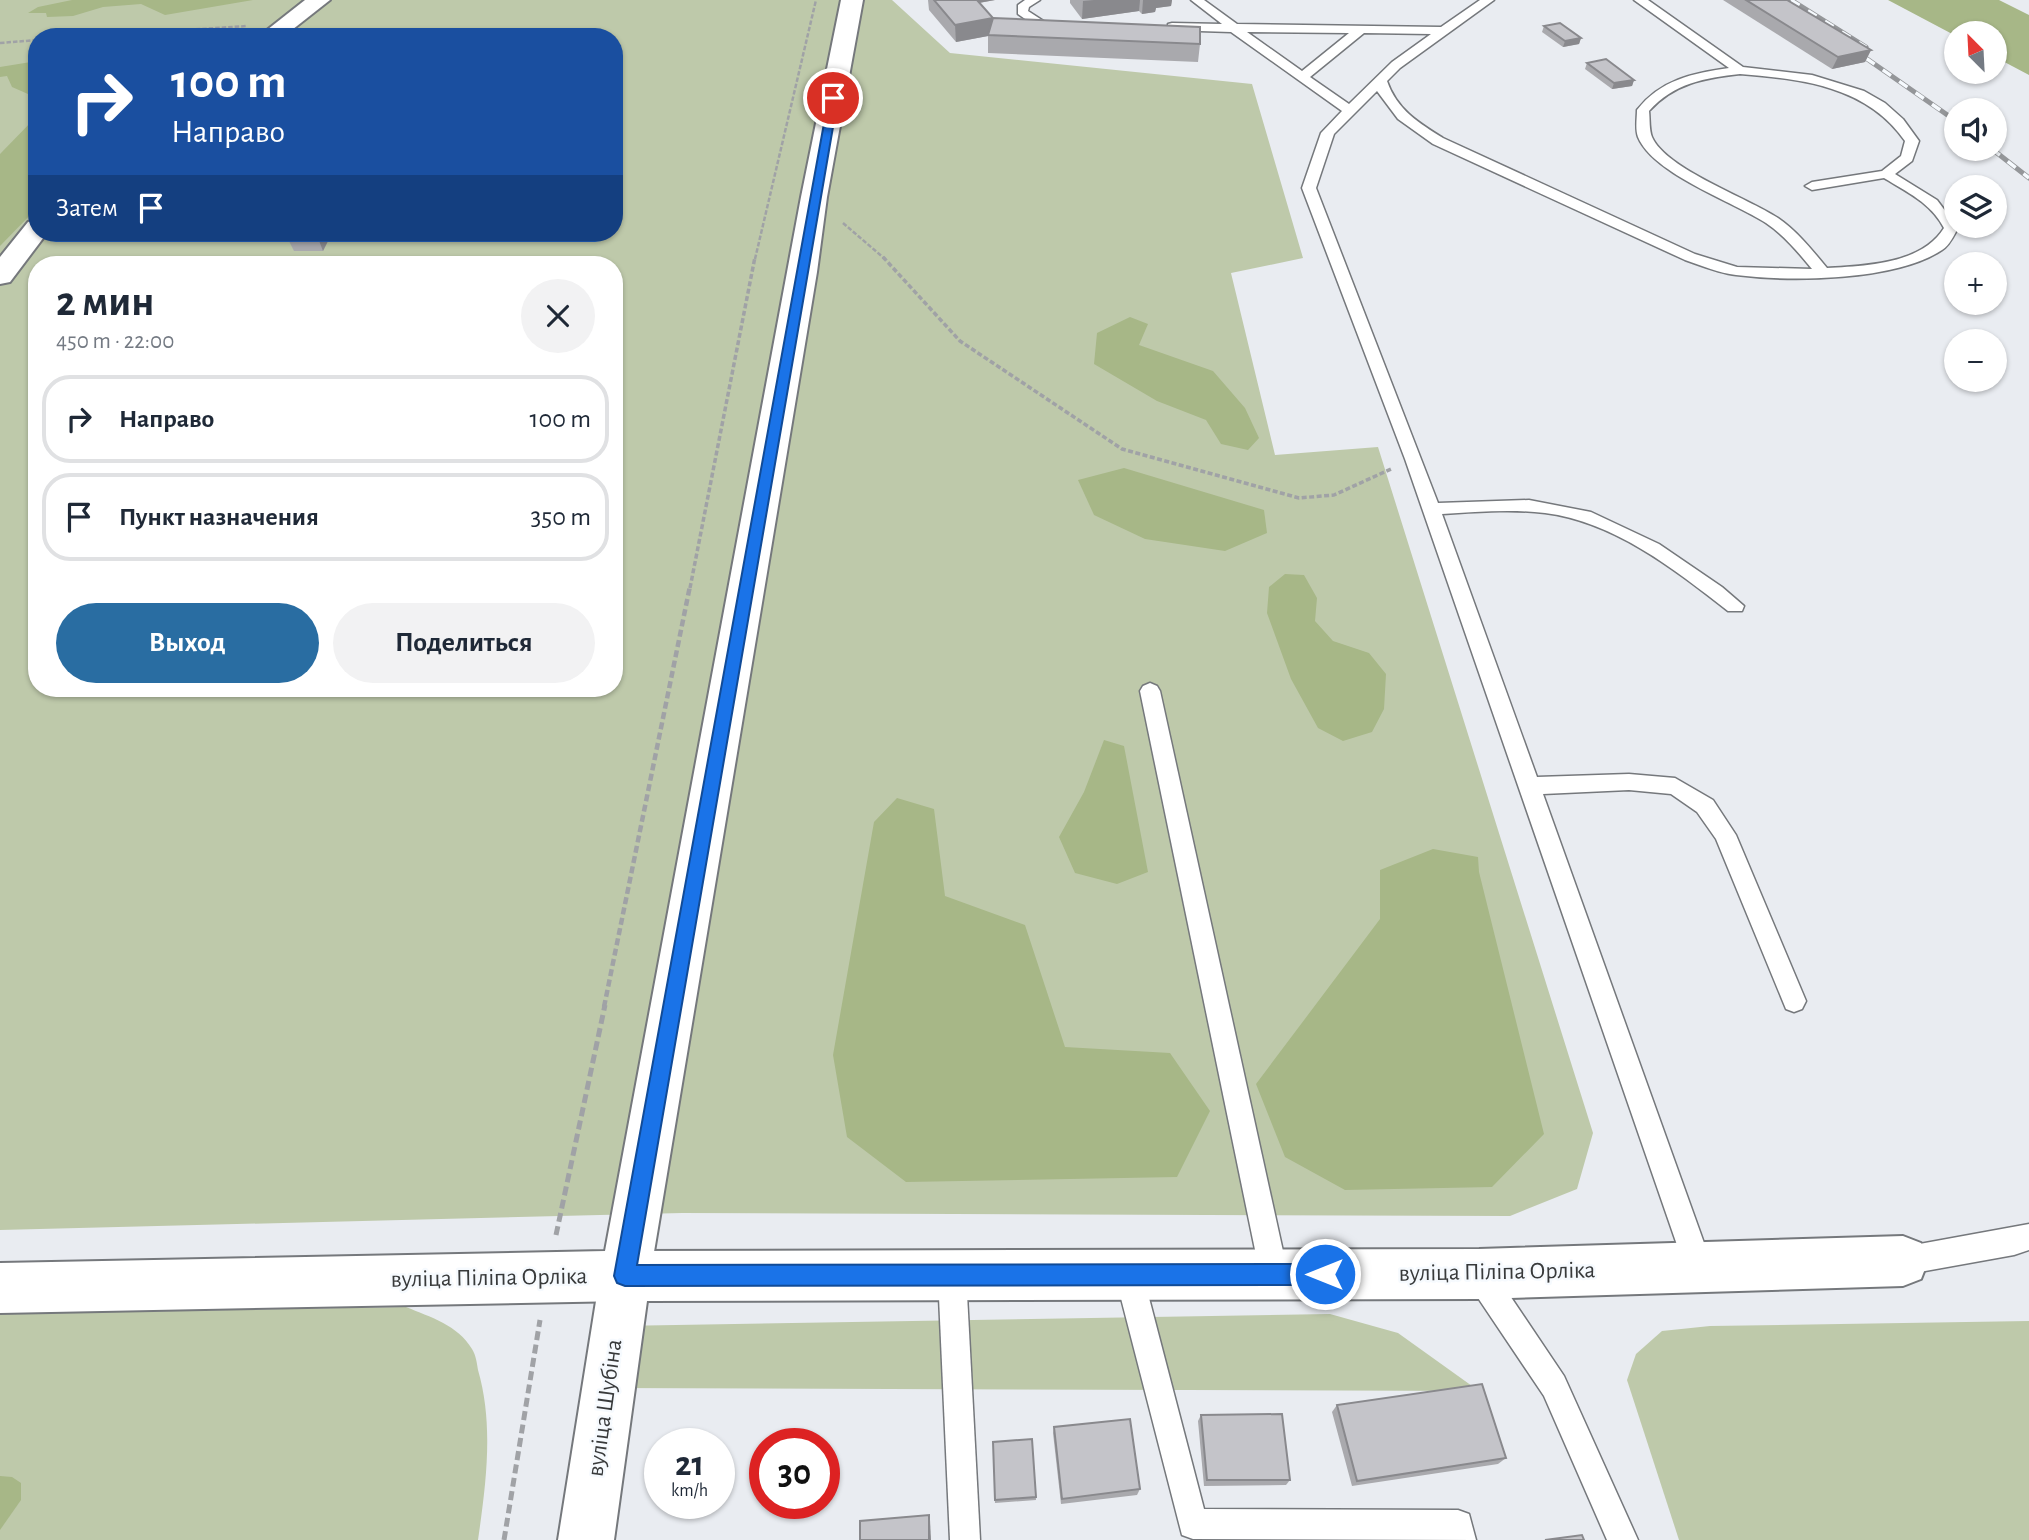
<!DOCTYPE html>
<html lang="ru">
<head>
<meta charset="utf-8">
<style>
	:root { --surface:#fff; --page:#f2f2f3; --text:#1f2937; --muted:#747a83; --line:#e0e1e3; --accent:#296da2 }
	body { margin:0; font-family:"Alegreya Sans",sans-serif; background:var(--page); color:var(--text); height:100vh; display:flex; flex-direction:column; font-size:26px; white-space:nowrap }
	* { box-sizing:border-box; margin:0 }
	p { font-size:23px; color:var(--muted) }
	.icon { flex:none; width:38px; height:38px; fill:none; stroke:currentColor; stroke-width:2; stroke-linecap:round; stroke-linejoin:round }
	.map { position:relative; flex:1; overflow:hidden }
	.panel { position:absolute; left:28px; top:256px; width:595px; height:441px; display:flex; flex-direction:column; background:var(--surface); border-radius:28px; box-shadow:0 2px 5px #0004 }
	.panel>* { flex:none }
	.hud { position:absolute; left:28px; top:28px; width:595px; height:214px; border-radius:28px; box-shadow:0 2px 5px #0004; background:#1a4fa0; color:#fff; overflow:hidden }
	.needle { width:46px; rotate:336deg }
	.tools { position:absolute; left:1944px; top:21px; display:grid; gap:14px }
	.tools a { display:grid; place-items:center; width:63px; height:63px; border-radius:50%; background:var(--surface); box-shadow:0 2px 5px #0004; font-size:35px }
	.speed { position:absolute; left:644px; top:1428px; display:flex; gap:14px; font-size:35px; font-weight:700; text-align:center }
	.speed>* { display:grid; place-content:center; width:91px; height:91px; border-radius:50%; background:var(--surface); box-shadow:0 2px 5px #0004; line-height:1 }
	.speed small { font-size:18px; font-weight:400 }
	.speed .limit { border:10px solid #d22; background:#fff; color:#111 }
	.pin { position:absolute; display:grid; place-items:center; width:60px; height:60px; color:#fff; margin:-30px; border:4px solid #fff; border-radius:50%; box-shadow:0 2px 7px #0007 }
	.me { position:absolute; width:77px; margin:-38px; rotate:270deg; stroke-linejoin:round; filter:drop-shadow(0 0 5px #0008) }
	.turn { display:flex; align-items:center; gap:24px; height:147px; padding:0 28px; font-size:32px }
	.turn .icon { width:91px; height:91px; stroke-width:2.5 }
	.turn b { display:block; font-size:49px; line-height:60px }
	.then { display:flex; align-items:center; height:66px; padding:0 28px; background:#0003; gap:14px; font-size:26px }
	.round { display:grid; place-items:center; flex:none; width:74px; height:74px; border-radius:37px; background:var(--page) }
	.overview { display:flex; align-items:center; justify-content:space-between; height:119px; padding:0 28px }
	h1 { font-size:42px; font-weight:700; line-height:52px }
	.action { display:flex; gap:14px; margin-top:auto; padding:14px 28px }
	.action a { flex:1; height:80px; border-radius:42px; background:var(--accent); color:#fff; font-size:28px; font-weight:700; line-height:80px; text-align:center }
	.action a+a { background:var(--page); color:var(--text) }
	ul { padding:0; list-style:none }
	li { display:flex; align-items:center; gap:21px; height:88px; margin:0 14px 10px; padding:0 14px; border:4px solid var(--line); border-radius:28px }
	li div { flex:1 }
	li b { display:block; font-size:26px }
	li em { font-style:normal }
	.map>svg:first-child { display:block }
	.green { fill:#bec9aa; fill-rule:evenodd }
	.forest { fill:#a7b787 }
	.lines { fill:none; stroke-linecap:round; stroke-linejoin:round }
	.service-casing { stroke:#75787c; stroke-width:3 }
	.minor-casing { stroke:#75787c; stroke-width:4 }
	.tertiary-casing { stroke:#75787c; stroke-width:4 }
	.path-far3 { stroke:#a0a2a6; stroke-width:2.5; stroke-dasharray:4.5 2; stroke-linecap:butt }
	.path-far2 { stroke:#a0a2a6; stroke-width:3.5; stroke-dasharray:5 2.5; stroke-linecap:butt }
	.path-far1 { stroke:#a0a2a6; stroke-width:4.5; stroke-dasharray:7 3.5; stroke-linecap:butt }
	.path { stroke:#a0a2a6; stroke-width:5; stroke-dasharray:9 4.5; stroke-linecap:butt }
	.service { fill:#fff; fill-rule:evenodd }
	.minor { fill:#fff; fill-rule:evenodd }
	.tertiary { fill:#fff; fill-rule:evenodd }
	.rail-casing { stroke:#949699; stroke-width:5 }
	.rail { stroke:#f6fafe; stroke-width:3.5; stroke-dasharray:10; stroke-linecap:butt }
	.wall { fill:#a9a9ad }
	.shaded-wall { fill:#89898d }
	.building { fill:#c4c4c9; stroke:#89898d; stroke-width:2 }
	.route { fill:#1a73e8; stroke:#114b97; stroke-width:2 }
	.labels { text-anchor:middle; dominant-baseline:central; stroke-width:5; stroke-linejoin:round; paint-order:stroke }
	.near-street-label { font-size:24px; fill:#383a3b; stroke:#f6fafe }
</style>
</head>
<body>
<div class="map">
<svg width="2029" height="1540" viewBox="0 0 2029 1540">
	<rect width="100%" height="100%" fill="#e9ecf1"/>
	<!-- green -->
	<g class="green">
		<path d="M0 0H892L950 53 1252 84 1303 258 1231 273 1275 455 1378 447 1593 1133 1577 1189 1510 1216 682 1213 0 1230ZM37 37H614V233H37ZM37 264H614V688H37Z"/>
		<path d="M406 1307C430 1317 458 1325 472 1349 476 1355 477 1364 478 1370 494 1425 486 1484 478 1540H0V1314Z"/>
		<path d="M1330 1314 1398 1333 1479 1391 607 1388 617 1326Z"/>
		<path d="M2029 1321V1540H1679L1627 1380 1636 1354 1662 1331 1710 1326Z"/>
	</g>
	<!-- forest -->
	<g class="forest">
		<path d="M72 0H253L165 15 141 4 103 7 73 16 47 17 46 13H28L38 7Z"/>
		<path d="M1888 0H1999L2029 15V75L1995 57V33H1956V36Z"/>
		<path d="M37 61V90L28 94 12 87 7 76 0 77V67Z"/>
		<path d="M37 116V208L0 246V154Z"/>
		<path d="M1130 317 1148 324 1139 345 1213 371 1245 408 1259 438 1248 450 1221 444 1206 420 1157 401 1094 364 1097 333Z"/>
		<path d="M1124 468 1264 510 1267 533 1225 551 1145 539 1094 515 1078 480Z"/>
		<path d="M1285 574 1304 575 1317 598 1315 621 1333 641 1369 653 1386 674 1384 709 1372 732 1343 741 1318 728 1291 679 1267 613 1269 587Z"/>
		<path d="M1104 740 1124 746 1148 872 1117 884 1075 873 1059 837 1084 792Z"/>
		<path d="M897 798 934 809 945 896 1025 925 1065 1047 1170 1053 1210 1111 1177 1177 906 1182 847 1137 833 1055 874 822Z"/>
		<path d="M1433 849 1478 857 1479 872 1544 1134 1492 1187 1345 1190 1285 1157 1256 1084 1380 919V870Z"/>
		<path d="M0 1476 12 1477 21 1483V1500L0 1530Z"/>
	</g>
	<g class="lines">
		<!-- service casing -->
		<g class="service-casing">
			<g id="service">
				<path d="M1025 0H1040L1029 7 1028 11 1045 22 1060 23V29L1038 28 1018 14V5Z"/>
				<path d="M1191 0H1204L1237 24 1441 27 1480 0H1494L1400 68 1387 81C1397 110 1419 123 1443 138L1695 254 1737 267 1812 269C1798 252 1784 235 1766 223 1734 202 1653 174 1638 137 1635 129 1637 118 1637 110 1660 80 1693 73 1729 68L1634 0H1648L1743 67 1812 75 1864 91 1885 103 1903 119 1919 141 1912 161 1895 174 1937 200 1958 228C1954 235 1950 245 1942 250 1896 281 1791 282 1736 275 1719 273 1702 266 1685 260L1433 144 1398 119 1377 91 1334 134 1316 188 1438 503 1529 500 1591 512 1659 544 1722 587 1744 606 1742 611H1728C1674 569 1615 522 1545 513 1511 509 1476 512 1442 514L1537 777 1629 774 1675 778 1713 800 1736 835 1806 1001 1802 1009 1794 1012 1786 1009 1716 839 1697 812 1671 794 1629 790 1543 794 1713 1268 1709 1278 1699 1282 1689 1278 1685 1268 1405 459 1302 188 1321 133 1342 111 1231 32 1168 30V24L1172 23 1222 24ZM1247 32 1349 33 1302 71ZM1364 33 1431 34 1392 62 1349 104 1310 77ZM1740 74C1802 79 1867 86 1905 141L1901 156 1882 171 1812 182 1805 186 1812 190 1884 178C1907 192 1931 203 1944 228 1922 264 1865 266 1827 268 1812 250 1797 231 1778 218 1748 198 1666 169 1652 137 1649 130 1650 119 1649 111 1674 83 1705 78 1740 74Z"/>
				<path d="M1150 683 1157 686 1160 691 1288 1274 1284 1284 1274 1288 1264 1284 1260 1274 1140 691 1143 686Z"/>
				<path d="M2029 1224V1250L2014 1255 1903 1275 1893 1271 1889 1261 1893 1251 1903 1247Z"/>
				<path d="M952 1261 962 1265 966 1275 980 1540H950L938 1275 942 1265Z"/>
				<path d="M1129 1261 1139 1265 1143 1275 1204 1509 1458 1510 1469 1514 1476 1540 1193 1539 1182 1535 1115 1275 1119 1265Z"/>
				<path d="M1480 1262 1490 1266 1564 1376 1638 1540H1607L1544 1396 1470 1286 1466 1276 1470 1266Z"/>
			</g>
		</g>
		<!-- minor casing -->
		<g class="minor-casing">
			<g id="minor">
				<path d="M305 0H330L283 37H258Z"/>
				<path d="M37 220V233H47L10 282 0 284V257L28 222Z"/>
				<path d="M1903 1236 1921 1243 1928 1261 1921 1279 1903 1286 1479 1299 647 1301 614 1540H558L600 1276 607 1258 625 1251 1479 1249Z"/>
			</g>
		</g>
		<!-- tertiary casing -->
		<g class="tertiary-casing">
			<path id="tertiary" d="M841 0H863L827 197 817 272 650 1276 643 1294 625 1301 0 1313V1263L605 1251 801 197Z"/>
		</g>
		<!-- path-far3 -->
		<g class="path-far3">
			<path d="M79 37 247 26"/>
			<path d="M0 43 37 40"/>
			<path d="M843 223 885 259"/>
			<path d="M755 259 816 0"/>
		</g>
		<!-- path-far2 -->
		<g class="path-far2">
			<path d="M883 257 960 341 1122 449 1299 498 1334 495 1391 469"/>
			<path d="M690 588 755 257"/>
		</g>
		<!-- path-far1 -->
		<path class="path-far1" d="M604 1007 690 586"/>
		<!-- path -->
		<g class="path">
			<path d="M556 1235 605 1005"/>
			<path d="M504 1540 540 1320"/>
		</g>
		<!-- service -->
		<use href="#service" class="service"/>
		<!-- minor -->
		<use href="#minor" class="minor"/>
		<!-- tertiary -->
		<use href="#tertiary" class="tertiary"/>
		<!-- rail casing -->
		<g class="rail-casing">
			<g id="rail">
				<path d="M1791 0 1866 47"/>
				<path d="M1850 47 1956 121"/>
				<path d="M1992 149 2029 178"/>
			</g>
		</g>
		<!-- rail -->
		<use href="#rail" class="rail"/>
	</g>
	<!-- wall -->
	<g class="wall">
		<path d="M928 0H995L979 3 993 18 1200 44 1198 62 988 53V36L956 42 929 10Z"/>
		<path d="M1070 0H1172L1171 6 1156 8 1155 12 1142 14 1139 11 1082 19 1070 3Z"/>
		<path d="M1723 0H1787L1871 50 1865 62 1832 69Z"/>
		<path d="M1544 26 1581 38 1579 44 1563 47 1542 32Z"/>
		<path d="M1587 63 1634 80 1632 86 1612 89 1585 69Z"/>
		<path d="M292 233H332L323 251H294L288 239Z"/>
		<path d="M1337 1405 1506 1458 1498 1464 1352 1486 1332 1412Z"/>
		<path d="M1201 1415 1290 1480 1286 1485 1204 1486 1198 1421Z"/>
		<path d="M1054 1427 1140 1489 1137 1495 1061 1504 1053 1433Z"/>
		<path d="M1032 1439 1036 1500 995 1503 993 1442Z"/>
	</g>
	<!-- shaded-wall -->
	<g class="shaded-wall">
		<path d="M967 0H995L967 5Z"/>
		<path d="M1094 0H1140L1139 11 1082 19 1083 1Z"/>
		<path d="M1143 0H1172L1171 6 1156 8 1155 12 1142 14Z"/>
		<path d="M993 18 988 36 956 42 955 25Z"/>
		<path d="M1581 38 1579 44 1563 47 1565 41Z"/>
		<path d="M1871 50 1865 62 1832 69 1838 57Z"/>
		<path d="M1634 80 1632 86 1612 89 1614 83Z"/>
		<path d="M320 233H332L323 251 318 238Z"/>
		<path d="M929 1515 930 1520 931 1540H929Z"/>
	</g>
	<!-- building -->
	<g class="building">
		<path d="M934 0H977L993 18 955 25Z"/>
		<path d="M1746 0H1787L1871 50 1838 57Z"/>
		<path d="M993 18 1200 27V44L988 35Z"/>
		<path d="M1560 23 1581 38 1565 41 1544 26Z"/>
		<path d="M1606 59 1634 80 1614 83 1587 63Z"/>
		<path d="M292 233H320L318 238 288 239Z"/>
		<path d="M1482 1384 1506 1458 1357 1481 1337 1405Z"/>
		<path d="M1282 1414 1290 1480H1207L1201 1415Z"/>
		<path d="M1130 1419 1140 1489 1062 1499 1054 1427Z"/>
		<path d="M1032 1439 1036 1497 995 1500 993 1442Z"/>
		<path d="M929 1515V1540H860V1521Z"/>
		<path d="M1582 1535 1584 1540H1545Z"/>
	</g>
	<!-- route -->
	<path class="route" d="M829 96 838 98 637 1265 1325 1264 1332 1267 1335 1274 1332 1282 1325 1285 625 1286 617 1283 614 1276Z"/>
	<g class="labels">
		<!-- near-street labels -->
		<g class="near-street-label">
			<text transform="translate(1497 1272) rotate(-1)">вуліца Піліпа Орліка</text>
			<text transform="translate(489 1278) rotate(-1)">вуліца Піліпа Орліка</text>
			<text transform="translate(605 1408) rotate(-82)">вуліца Шубіна</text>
		</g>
	</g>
</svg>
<div class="tools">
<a><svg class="needle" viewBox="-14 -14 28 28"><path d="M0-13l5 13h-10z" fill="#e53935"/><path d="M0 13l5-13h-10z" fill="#747a83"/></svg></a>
<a><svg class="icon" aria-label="sound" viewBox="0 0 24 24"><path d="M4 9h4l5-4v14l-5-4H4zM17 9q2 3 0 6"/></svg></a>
<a><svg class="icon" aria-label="layers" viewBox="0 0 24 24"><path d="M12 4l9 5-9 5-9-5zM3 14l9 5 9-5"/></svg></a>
<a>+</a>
<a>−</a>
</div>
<div class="speed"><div>21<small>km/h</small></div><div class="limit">30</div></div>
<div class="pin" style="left:833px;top:98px;background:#d93025"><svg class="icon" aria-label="arrive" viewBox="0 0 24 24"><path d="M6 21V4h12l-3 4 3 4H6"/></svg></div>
<svg class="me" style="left:1325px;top:1274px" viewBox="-20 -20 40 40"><circle r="17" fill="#1a73e8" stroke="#fff" stroke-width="3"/><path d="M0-11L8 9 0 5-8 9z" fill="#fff"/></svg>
<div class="hud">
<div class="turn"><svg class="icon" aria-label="right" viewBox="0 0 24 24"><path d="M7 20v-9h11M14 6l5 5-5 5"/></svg><div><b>100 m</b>Направо</div></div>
<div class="then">Затем<svg class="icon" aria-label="arrive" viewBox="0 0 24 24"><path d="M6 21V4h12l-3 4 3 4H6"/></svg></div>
</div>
<section class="panel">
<div class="overview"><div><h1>2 мин</h1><p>450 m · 22:00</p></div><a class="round"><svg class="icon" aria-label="close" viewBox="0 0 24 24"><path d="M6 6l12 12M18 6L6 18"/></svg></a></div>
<ul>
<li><svg class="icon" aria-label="right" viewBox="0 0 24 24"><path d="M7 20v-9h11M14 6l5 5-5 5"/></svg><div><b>Направо</b></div><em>100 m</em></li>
<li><svg class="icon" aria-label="arrive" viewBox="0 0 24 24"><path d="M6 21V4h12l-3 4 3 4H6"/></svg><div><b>Пункт назначения</b></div><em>350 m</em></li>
</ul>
<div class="action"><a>Выход</a><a>Поделиться</a></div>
</section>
</div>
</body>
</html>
